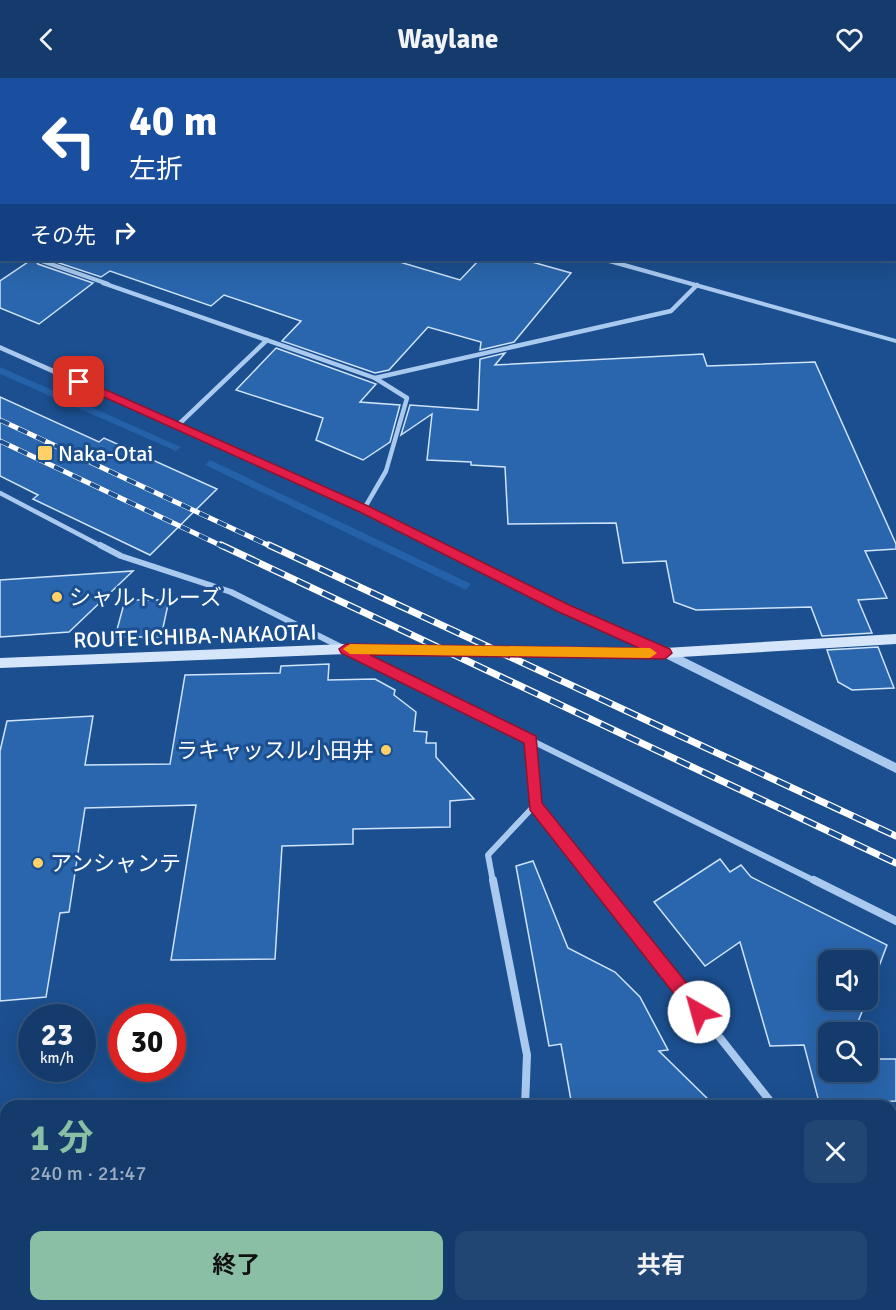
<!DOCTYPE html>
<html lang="ja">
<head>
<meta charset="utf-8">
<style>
	:root { --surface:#143b6b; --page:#214673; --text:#f1f3f6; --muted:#9dadc1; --line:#33557e; --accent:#8abfa5 }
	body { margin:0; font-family:Signika,"Noto Sans JP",sans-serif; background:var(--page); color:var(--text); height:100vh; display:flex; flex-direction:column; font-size:22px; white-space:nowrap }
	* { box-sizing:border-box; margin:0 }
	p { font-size:20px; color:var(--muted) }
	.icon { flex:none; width:33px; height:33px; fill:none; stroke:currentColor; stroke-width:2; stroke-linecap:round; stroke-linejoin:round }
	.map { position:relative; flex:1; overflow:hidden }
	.sheet { position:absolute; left:0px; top:1022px; width:897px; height:212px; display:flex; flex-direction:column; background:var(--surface); border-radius:18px 18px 0 0; box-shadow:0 6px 24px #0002,0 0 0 2px var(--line) }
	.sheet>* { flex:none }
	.hud { position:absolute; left:0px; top:0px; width:897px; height:183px; box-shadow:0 6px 24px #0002,0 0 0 2px var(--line); background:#1a4fa0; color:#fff; overflow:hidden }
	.controls { position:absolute; left:818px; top:872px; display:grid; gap:12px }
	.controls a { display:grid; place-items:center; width:60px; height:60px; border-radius:12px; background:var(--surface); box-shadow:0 6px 24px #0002,0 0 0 2px var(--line); font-size:30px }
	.speed { position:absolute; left:18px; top:926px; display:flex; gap:12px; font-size:30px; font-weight:700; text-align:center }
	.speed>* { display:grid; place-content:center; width:78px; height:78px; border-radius:50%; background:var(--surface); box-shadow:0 6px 24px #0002,0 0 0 2px var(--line); line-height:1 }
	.speed small { font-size:15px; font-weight:400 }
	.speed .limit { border:9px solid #d22; background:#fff; color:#111 }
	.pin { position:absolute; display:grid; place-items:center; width:51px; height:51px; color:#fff; margin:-26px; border-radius:12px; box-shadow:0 3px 9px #0006 }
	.me { position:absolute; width:66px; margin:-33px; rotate:322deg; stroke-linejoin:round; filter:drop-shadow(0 0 4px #0008) }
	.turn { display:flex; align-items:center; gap:21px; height:126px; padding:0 30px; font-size:27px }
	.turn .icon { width:78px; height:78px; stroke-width:2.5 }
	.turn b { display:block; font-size:42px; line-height:51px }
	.then { display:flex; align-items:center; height:57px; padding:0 30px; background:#0003; gap:12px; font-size:22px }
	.round { display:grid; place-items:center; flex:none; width:63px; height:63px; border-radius:12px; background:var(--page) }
	.head { display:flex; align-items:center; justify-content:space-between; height:102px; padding:0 30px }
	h1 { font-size:36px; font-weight:700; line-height:45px; color:var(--accent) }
	.primary-button { display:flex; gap:12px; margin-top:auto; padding:12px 30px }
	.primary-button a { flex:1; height:69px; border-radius:12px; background:var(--accent); color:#111; font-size:24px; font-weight:700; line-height:69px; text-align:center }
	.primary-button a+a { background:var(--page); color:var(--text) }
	header { display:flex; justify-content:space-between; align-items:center; height:78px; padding:0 30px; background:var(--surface); font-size:27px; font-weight:700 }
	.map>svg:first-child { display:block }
	.green { fill:#2461a8 }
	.building { fill:#2a66ad; stroke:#cfe3fa; stroke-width:1.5 }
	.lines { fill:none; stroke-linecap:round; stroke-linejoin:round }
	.minor-far3 { stroke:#a9c9ee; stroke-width:4 }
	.minor-far2 { stroke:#a9c9ee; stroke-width:4.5 }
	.minor-far1 { stroke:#a9c9ee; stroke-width:6 }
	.minor { stroke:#a9c9ee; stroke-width:8 }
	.tertiary { fill:#a9c9ee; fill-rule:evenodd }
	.secondary { fill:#d6e6fa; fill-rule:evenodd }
	.rail-far1-casing { stroke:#fff; stroke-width:5 }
	.rail-casing { stroke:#fff; stroke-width:7 }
	.rail-far1 { stroke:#1b4f8f; stroke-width:4; stroke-dasharray:10; stroke-linecap:butt }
	.rail { stroke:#1b4f8f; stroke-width:4.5; stroke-dasharray:14; stroke-linecap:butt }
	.route { fill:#e11d48; stroke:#92132f; stroke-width:1.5 }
	.slow { fill:#f59e0b }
	.poi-dot { fill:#ffd166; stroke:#1b4f8f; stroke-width:2 }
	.labels { text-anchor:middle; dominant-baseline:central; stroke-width:6; stroke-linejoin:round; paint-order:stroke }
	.poi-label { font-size:22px; fill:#fff; stroke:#1b4f8f; text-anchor:start }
	.street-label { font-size:22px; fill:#fff; stroke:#1b4f8f }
</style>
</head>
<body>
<header><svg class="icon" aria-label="back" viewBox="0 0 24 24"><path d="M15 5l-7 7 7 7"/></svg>Waylane<svg class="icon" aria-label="heart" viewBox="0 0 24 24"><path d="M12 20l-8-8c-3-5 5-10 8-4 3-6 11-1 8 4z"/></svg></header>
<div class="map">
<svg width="896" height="1232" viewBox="0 0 896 1232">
	<rect width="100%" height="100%" fill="#1b4f8f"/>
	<!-- green -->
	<g class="green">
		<path d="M0 289 181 369 176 373 0 296Z"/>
		<path d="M210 382 471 506 466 512 205 387Z"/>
	</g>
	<!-- building -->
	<g class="building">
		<path d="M31 182H35L38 186 93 205 39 246 0 230V203Z"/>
		<path d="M50 182H393L460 202 479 182H525L571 195 514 264 480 272 481 264 428 249 389 292 375 295 282 263 301 243 224 217 211 228 110 193 101 199Z"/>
		<path d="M276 270 376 306 360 324 400 327 390 364 363 382 316 362 323 340 236 312Z"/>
		<path d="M505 275 495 287 703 276 707 288 815 284 896 466V471L865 473 887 520 858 522 872 555 822 558 811 529 696 532 674 524 666 483 623 485 616 445 508 446 505 389 471 387V384L427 382 432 336 401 357 410 327 478 332 480 281Z"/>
		<path d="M0 319 99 364 104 360 217 411 150 477 33 421 38 417 0 398Z"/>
		<path d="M133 493 69 554 0 559V502Z"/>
		<path d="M125 522H169L161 559H115Z"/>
		<path d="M878 569 894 610 852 612 838 604 827 572Z"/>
		<path d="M329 586 328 602 375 601 395 612 394 617 416 634 414 653 427 654 426 665H436V679L474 721 450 723V749L353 751V766L282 768 275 881 171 882 196 727 85 730 69 834 60 835 46 919 0 923V673L7 643 93 638 85 687 170 686 185 597 280 595 281 588Z"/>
		<path d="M720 781 730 794 741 787 751 799 887 867 867 920V882H828V921H867L854 954H828V993H867V981H896V1023L820 1028 804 967 770 968 740 864 705 888 654 824Z"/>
		<path d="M533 783 568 870 615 894 640 919 668 972 659 973 715 1028H572L561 966 549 968 516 788Z"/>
	</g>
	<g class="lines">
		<!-- minor-far3 -->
		<g class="minor-far3">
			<path d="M206 2 208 0"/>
			<path d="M39 182 108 206"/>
		</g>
		<!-- minor-far2 -->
		<g class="minor-far2">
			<path d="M103 205 375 300 671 233 697 207"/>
			<path d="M177 348 267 262"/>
			<path d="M0 415 103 469"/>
			<path d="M364 431 386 393 407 320 375 300"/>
		</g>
		<!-- minor-far1 -->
		<g class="minor-far1">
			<path d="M100 467 121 478 231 514 341 569"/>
			<path d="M351 573 817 804"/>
			<path d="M531 662 535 727 596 804"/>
			<path d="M493 804 488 777 535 727"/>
		</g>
		<!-- minor -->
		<g class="minor">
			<path d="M493 802 527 977 525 1028"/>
			<path d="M595 802 774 1028"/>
			<path d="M814 802 896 843"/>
			<path d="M891 1198 896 1207"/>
			<path d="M505 1227V1232"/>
		</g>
		<!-- tertiary -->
		<g class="tertiary">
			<path d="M0 4 2 5V9L0 8Z"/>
			<path d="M605 182H614L896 261V265L605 184Z"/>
			<path d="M0 267 367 429 567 527 669 572 896 685V695L661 578 561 533 361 433 0 272Z"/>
		</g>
		<!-- secondary -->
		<path class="secondary" d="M896 556V566L665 580 346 576 0 590V580L346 566 665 570Z"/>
		<!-- rail-far1 casing -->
		<g class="rail-far1-casing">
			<g id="rail-far1">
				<path d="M0 342 272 469"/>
				<path d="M0 363 224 469"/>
			</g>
		</g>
		<!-- rail casing -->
		<g class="rail-casing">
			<g id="rail">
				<path d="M221 467 896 785"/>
				<path d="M269 467 896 758"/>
			</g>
		</g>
		<!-- rail-far1 -->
		<use href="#rail-far1" class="rail-far1"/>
		<!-- rail -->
		<use href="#rail" class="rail"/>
	</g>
	<!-- route -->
	<path class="route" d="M79 300 368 428 569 527 670 571 672 575 665 581 370 577 536 658 542 725 705 928 708 934 705 940 699 942 693 940 530 732 524 665 341 575 339 571 346 566 639 570 559 534 360 434 75 306V301Z"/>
	<!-- slow -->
	<path class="slow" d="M350 566 650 570 657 575 650 580 350 576 343 571Z"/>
	<!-- markers -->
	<g class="poi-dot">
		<rect x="37" y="367" width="16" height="16" rx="3"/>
		<circle cx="57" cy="519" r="6"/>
		<circle cx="386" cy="672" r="6"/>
		<circle cx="38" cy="785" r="6"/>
	</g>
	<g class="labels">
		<!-- poi labels -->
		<g class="poi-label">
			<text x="58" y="375">Naka-Otai</text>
			<text x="69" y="519">シャルトルーズ</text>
			<text x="374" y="672" text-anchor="end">ラキャッスル小田井</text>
			<text x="50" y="785">アンシャンテ</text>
		</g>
		<!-- street labels -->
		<g class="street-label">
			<text transform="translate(195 558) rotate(-2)">ROUTE ICHIBA-NAKAOTAI</text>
		</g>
	</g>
</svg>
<div class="controls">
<a><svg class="icon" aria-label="sound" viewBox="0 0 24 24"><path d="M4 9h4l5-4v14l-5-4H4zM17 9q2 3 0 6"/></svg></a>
<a><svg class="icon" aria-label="search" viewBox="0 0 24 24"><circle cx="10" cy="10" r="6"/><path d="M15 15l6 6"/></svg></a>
</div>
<div class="speed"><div>23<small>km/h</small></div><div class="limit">30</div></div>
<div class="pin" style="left:79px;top:304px;background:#d93025"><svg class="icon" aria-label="arrive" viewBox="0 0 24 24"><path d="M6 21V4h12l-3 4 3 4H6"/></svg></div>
<svg class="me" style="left:699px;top:934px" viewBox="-20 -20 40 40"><circle r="19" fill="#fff"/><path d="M0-13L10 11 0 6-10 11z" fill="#e11d48"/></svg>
<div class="hud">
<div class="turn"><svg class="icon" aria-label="left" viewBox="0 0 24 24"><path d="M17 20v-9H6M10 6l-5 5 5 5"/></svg><div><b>40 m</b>左折</div></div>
<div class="then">その先<svg class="icon" aria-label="right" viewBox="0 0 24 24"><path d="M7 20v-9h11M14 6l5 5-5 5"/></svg></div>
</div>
<section class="sheet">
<div class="head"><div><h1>1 分</h1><p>240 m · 21:47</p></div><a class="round"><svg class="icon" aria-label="close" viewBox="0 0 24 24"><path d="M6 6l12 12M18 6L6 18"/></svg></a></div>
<div class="primary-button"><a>終了</a><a>共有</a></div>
</section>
</div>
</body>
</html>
